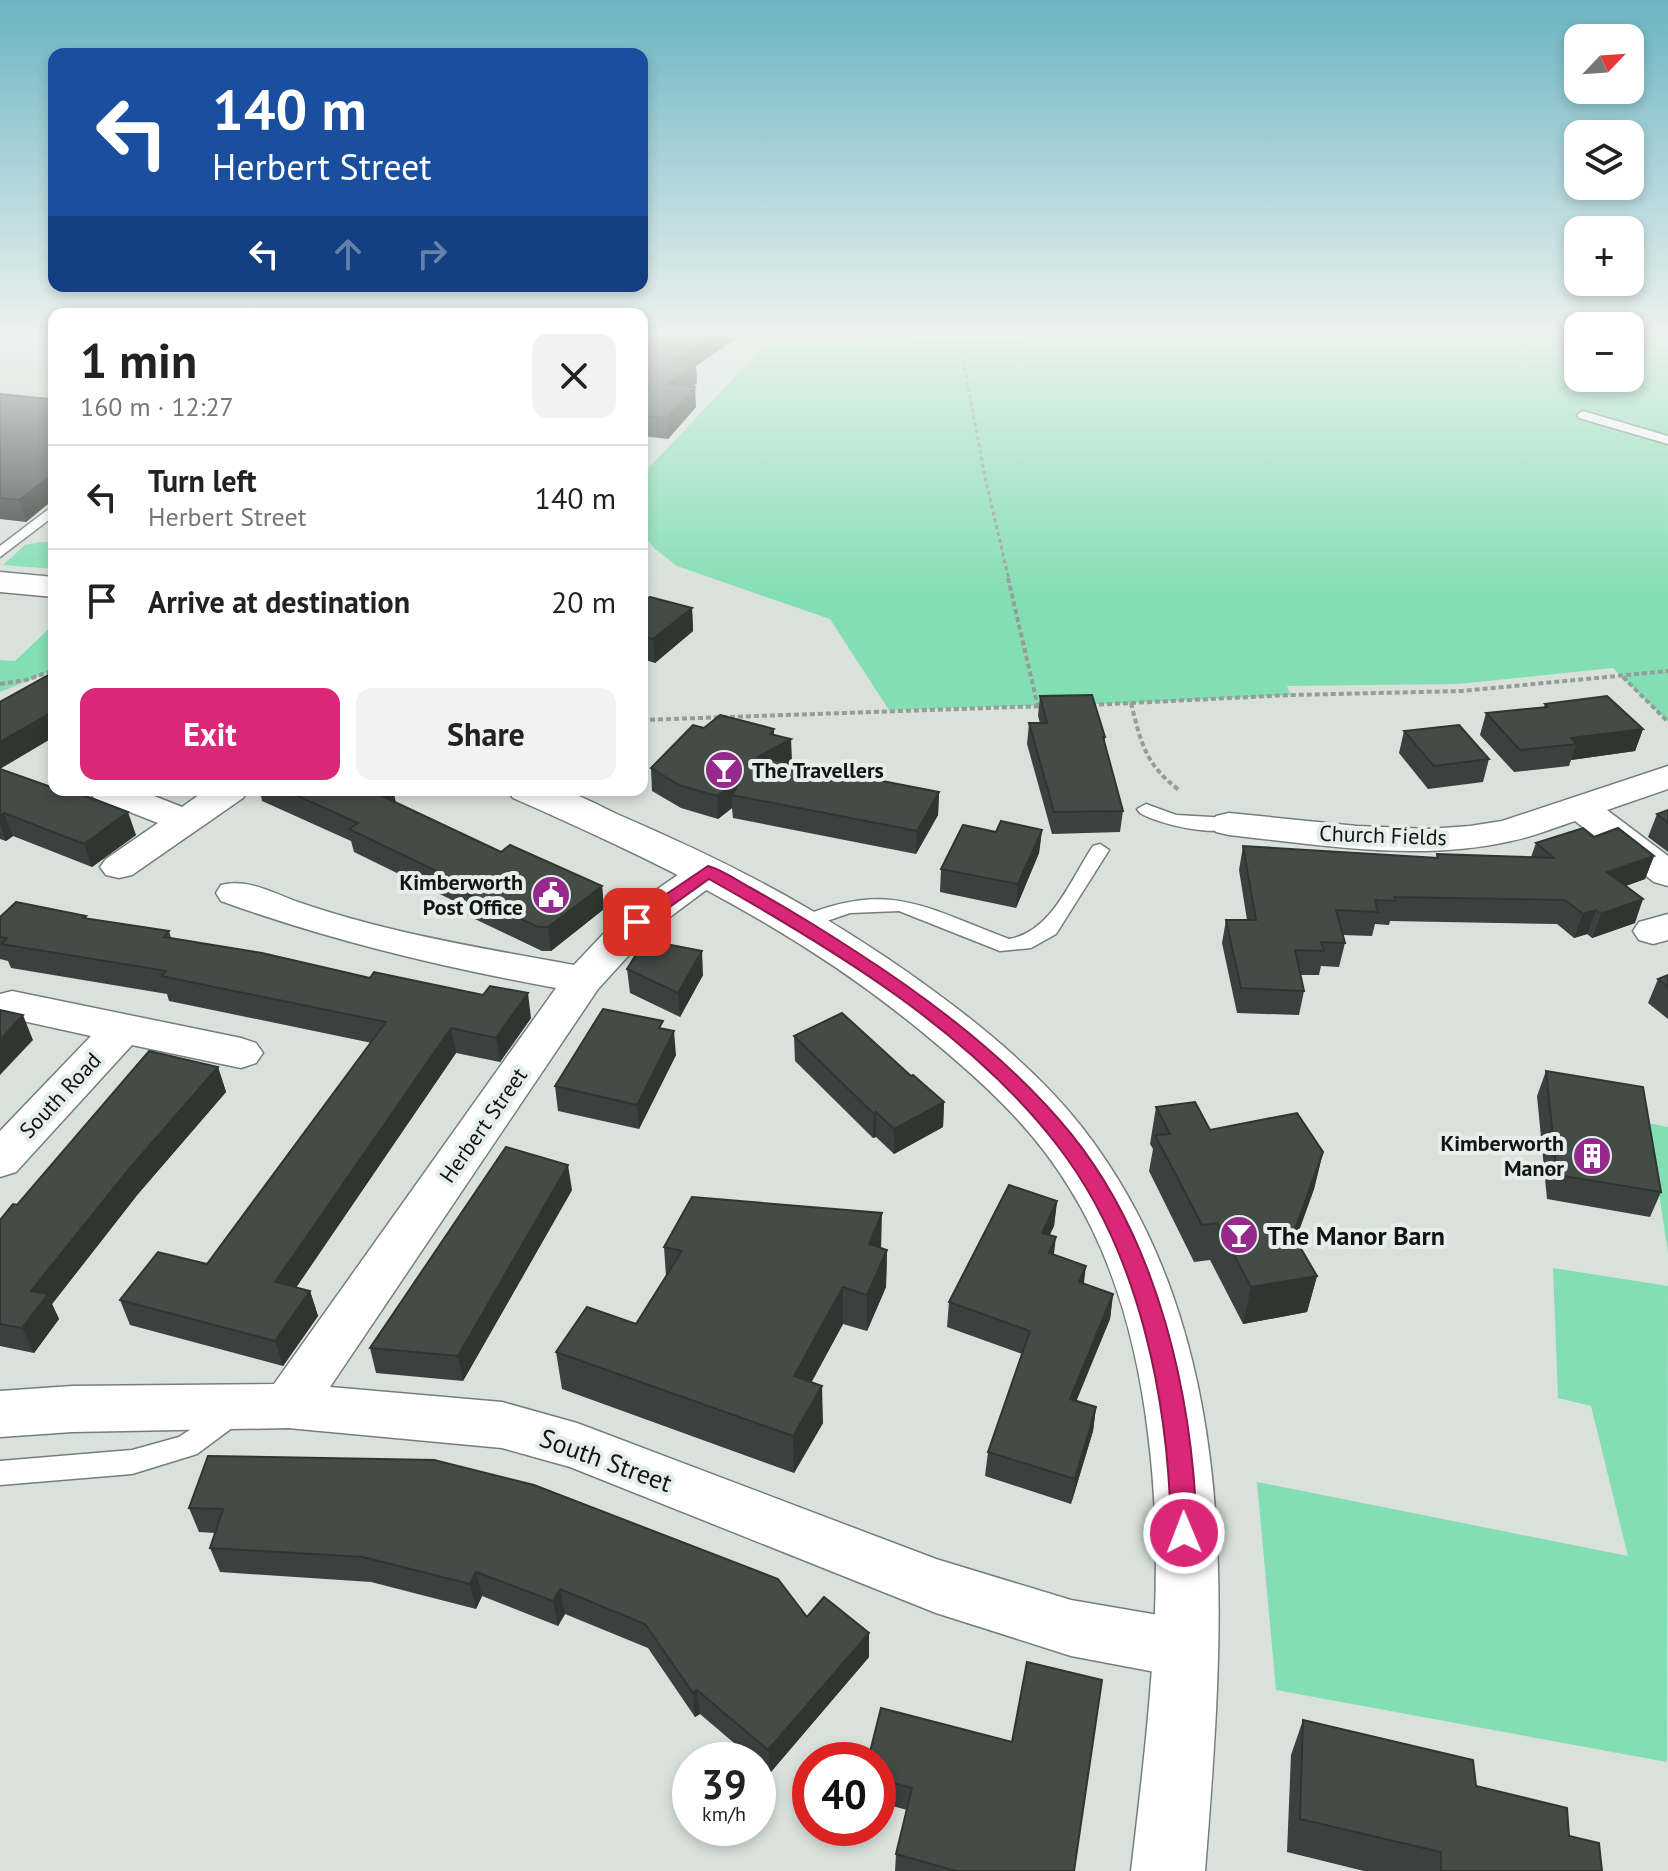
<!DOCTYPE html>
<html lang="en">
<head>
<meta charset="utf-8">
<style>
	:root { --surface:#fff; --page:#f2f2f2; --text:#222; --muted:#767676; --line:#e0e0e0; --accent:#db2777 }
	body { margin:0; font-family:"PT Sans",sans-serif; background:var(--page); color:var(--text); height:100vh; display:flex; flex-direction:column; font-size:30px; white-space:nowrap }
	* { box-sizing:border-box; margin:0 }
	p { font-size:26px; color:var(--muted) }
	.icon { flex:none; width:44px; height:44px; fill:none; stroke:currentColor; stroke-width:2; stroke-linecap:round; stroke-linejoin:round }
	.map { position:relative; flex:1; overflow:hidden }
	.panel { position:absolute; left:48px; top:308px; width:600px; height:488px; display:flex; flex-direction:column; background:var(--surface); border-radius:16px; box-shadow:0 4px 12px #0003 }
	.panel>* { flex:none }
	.guide { position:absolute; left:48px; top:48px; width:600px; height:244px; border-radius:16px; box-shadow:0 4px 12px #0003; background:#1a4fa0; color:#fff; overflow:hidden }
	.needle { width:52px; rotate:65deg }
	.tools { position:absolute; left:1564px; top:24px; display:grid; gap:16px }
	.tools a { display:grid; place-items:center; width:80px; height:80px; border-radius:16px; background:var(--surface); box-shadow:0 4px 12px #0003; font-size:40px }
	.speed { position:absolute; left:672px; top:1742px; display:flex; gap:16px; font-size:40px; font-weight:700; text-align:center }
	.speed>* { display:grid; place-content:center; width:104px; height:104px; border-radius:50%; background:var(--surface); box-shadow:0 4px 12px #0003; line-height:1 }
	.speed small { font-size:20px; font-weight:400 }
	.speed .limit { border:12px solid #d22; background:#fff; color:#111 }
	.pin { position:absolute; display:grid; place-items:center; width:68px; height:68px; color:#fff; margin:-34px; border-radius:16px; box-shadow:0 4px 12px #0006 }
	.me { position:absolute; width:88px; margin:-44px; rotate:359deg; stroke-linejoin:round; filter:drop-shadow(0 0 6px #0008) }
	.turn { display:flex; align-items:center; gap:28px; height:168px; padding:0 32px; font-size:36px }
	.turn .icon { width:104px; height:104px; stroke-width:2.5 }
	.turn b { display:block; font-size:56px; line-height:68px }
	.lanes { display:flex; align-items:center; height:76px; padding:0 32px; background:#0003; justify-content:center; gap:40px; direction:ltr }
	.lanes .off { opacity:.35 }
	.round { display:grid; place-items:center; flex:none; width:84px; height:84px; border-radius:16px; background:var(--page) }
	.headline { display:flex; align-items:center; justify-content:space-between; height:136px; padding:0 32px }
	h1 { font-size:48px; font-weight:600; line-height:60px }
	.action { display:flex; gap:16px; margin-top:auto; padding:16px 32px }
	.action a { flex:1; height:92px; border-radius:16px; background:var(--accent); color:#fff; font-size:32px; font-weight:600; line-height:92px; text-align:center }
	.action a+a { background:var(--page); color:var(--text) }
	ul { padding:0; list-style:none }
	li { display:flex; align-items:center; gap:24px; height:104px; padding:0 32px; border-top:2px solid var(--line) }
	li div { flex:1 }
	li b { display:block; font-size:30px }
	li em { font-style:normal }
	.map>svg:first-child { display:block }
	.built { fill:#c7d8cf }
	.green { fill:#84deb3 }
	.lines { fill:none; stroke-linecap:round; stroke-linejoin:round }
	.lane-casing { stroke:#767e7a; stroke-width:3 }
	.street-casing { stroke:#767e7a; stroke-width:3 }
	.secondary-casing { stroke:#767e7a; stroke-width:3 }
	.path-far1 { stroke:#969d99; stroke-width:3; stroke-dasharray:4 3; stroke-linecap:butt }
	.path { stroke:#969d99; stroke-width:4; stroke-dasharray:5 3; stroke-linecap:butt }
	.lane { fill:#fff; fill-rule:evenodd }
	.street { fill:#fff; fill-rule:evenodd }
	.secondary { fill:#fff; fill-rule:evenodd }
	.wall { fill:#3a413e }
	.shaded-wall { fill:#303532 }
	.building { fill:#444c48; stroke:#303532; stroke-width:2 }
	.route { fill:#db2777; stroke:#8e194d; stroke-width:2 }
	.labels { text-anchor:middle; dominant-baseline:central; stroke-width:8; stroke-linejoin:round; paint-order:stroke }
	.poi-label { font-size:22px; font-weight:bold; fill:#121513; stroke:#e5eee9; text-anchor:end }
	.street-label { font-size:22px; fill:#121513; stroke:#e5eee9 }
	.near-poi-label { font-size:26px; font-weight:bold; fill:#121513; stroke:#e5eee9; text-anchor:start }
	.near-street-label { font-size:26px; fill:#121513; stroke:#e5eee9 }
</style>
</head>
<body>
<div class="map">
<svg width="1668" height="1871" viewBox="0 0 1668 1871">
	<rect width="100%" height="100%" fill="#d8e1dc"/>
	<!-- built -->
	<path class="built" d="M0 333H54V408L0 404Z"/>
	<!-- green -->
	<g class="green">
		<path d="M1189 333H1578V378H1630V333H1668V722L1613 668 1458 684 1287 686 1291 695 1131 703 889 710 830 619 677 566 655 549 642 534V475L764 346Z"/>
		<path d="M40 542H54V569L3 565 25 545Z"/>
		<path d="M54 624V670L0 692V660L15 661Z"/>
		<path d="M1648 1123 1668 1127V1252Z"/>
		<path d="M1553 1268 1668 1286 1667 1762 1276 1690 1257 1482 1628 1556 1591 1406 1558 1398Z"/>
	</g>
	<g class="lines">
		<!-- lane casing -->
		<g class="lane-casing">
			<g id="lane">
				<path d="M1583 411 1668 436V444L1579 418 1577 415Z"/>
				<path d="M54 505V516L0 557V546Z"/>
				<path d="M1146 804 1176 815 1229 818 1238 824C1222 840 1158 824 1140 813L1137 809Z"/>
				<path d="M1100 844 1109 850 1056 934 1031 948 1000 951 899 911 850 913 801 930 791 924 794 920C887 879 922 906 1009 939 1052 932 1070 880 1093 846Z"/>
				<path d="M231 1403 240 1406 244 1414 240 1422 197 1454 132 1474 0 1485V1461L132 1450 179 1437Z"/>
			</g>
		</g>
		<!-- street casing -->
		<g class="street-casing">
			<g id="street">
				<path d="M1668 766V789L1607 810 1668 856V886L1654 882 1575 821C1554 828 1532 837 1511 841 1419 862 1321 845 1229 835L1216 832 1211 824 1216 816 1229 813 1357 826 1429 829 1470 826 1502 821Z"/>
				<path d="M89 790H139L182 807 206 790H248L243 798 132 875 119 878 106 875 100 867 106 859 158 823 94 798Z"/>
				<path d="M708 860 721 863 727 871 721 879 651 931 598 989 330 1387 502 1402 577 1423 936 1559 1071 1600 1187 1620 1208 1629 1217 1649 1208 1669 1187 1678 1071 1656 936 1613 570 1467 502 1448 288 1428 72 1432 0 1437V1391L72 1386 274 1384 556 988C441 967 331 941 221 901L216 893 221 885C247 878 273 893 298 902 387 933 481 948 574 965L623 913 695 863Z"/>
				<path d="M1668 914V940L1653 944 1639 940 1633 931 1639 922Z"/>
				<path d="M12 991 241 1038 256 1043 263 1053 256 1063 241 1068 132 1045 16 1172 0 1177V1131L91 1036 0 1016V994Z"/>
			</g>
		</g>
		<!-- secondary casing -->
		<g class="secondary-casing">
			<g id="secondary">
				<path d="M0 572 54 577V597L0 592Z"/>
				<path d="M507 790C524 790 542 788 558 790 578 793 601 807 619 815 684 843 748 873 809 909 899 962 1017 1044 1081 1126 1247 1338 1225 1619 1205 1871H1131C1148 1727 1167 1578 1148 1433 1138 1350 1115 1261 1070 1189 1036 1132 989 1088 939 1046 809 935 668 866 513 798Z"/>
			</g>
		</g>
		<!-- path-far1 -->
		<path class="path-far1" d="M958 333 985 477 1009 580"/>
		<!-- path -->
		<g class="path">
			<path d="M1008 578 1038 707"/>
			<path d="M1623 677 1668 722"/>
			<path d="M0 684 26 680 54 670"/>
			<path d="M1131 703C1141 743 1145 764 1179 790"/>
			<path d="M1091 705 1291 695 1462 691 1668 671"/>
			<path d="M642 720 1045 706"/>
		</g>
		<!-- lane -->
		<use href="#lane" class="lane"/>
		<!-- street -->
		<use href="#street" class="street"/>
		<!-- secondary -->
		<use href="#secondary" class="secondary"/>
	</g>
	<!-- wall -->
	<g class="wall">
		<path d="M642 333H744L696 366 697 383 692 387 696 407 668 439 642 436Z"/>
		<path d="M0 394 49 399 54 396V499L26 522 0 519Z"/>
		<path d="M642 600 692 608 693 631 655 663 642 659Z"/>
		<path d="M1040 696 1105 737V744L1123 811 1120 832 1052 834 1027 744 1029 723H1040L1038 716Z"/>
		<path d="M1545 704 1643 729 1635 751 1571 760 1569 766 1514 772 1480 735 1486 713 1544 707Z"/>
		<path d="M704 728 774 735 792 761 789 763 939 792 938 815 916 854 733 818 732 808 718 819 681 808 652 791 651 768Z"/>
		<path d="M1404 731 1489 759 1483 782 1428 789 1399 753Z"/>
		<path d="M0 769 136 835 92 867 13 836 6 841 0 839Z"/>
		<path d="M260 790H393L396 803 501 852 602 886 604 909 551 951H542L456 910 454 901 354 852 351 841 262 801Z"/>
		<path d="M1668 810V852L1648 837 1657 814Z"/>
		<path d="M1042 830 1039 853 1016 908 940 892 941 869Z"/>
		<path d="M1594 837 1654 856 1645 879 1626 886 1635 923 1592 938 1587 934 1574 938 1557 924 1390 921 1389 925 1375 924 1372 936 1343 935 1345 943 1339 967 1321 966 1319 975H1300L1304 991 1299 1015 1237 1013 1222 943 1226 920H1247L1239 870 1243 846 1436 858 1437 854 1531 857 1536 843Z"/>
		<path d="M86 916 87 919 169 931 171 938 531 1018 500 1062 456 1053 296 1287 310 1291 318 1316 283 1366 130 1325 120 1300 207 1264 372 1043 169 1001 167 994 11 968 8 961 0 959V917Z"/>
		<path d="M627 969 703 975 680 1017 630 993Z"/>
		<path d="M1668 975V1019L1648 1003 1658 979Z"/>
		<path d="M663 1029 676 1055 639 1129 558 1111 555 1086Z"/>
		<path d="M794 1036 911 1076 944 1102 943 1127 894 1154 876 1137 873 1138 795 1061Z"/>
		<path d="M218 1067 226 1092 138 1194 52 1304 59 1319 34 1353 0 1346V1220L17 1205Z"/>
		<path d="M1546 1071 1661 1192 1650 1217 1547 1199 1537 1096Z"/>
		<path d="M1156 1107 1210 1130 1323 1152 1314 1189 1296 1239 1317 1276 1307 1312 1243 1324 1210 1260 1194 1262 1149 1171 1153 1149 1150 1144Z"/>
		<path d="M572 1190 463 1381 376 1373 370 1348Z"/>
		<path d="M1057 1201 1054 1226 1049 1235 1054 1255 1084 1284 1113 1294 1110 1319 1076 1400 1096 1407 1093 1431 1071 1504 985 1476 988 1452 1022 1354 947 1327 949 1302Z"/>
		<path d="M664 1247 881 1248 887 1250 886 1287 867 1331 843 1324 811 1382 823 1423 794 1473 562 1389 556 1352 636 1324 666 1276Z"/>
		<path d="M208 1456 869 1633V1657L770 1773 758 1763V1760H754L700 1714 695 1717 648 1648 565 1614 558 1626 482 1596 476 1609 371 1582 220 1572 210 1548 215 1533 199 1532 189 1508Z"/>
		<path d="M1303 1720 1476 1786 1569 1836 1602 1871H1364L1287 1852 1291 1755Z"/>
		<path d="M878 1760 1074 1871H895L896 1854 907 1810 878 1802Z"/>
	</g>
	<!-- shaded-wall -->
	<g class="shaded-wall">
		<path d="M716 333H744L696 366 697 383 668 404 667 384 676 360Z"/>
		<path d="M695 387 696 407 668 439 667 418Z"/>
		<path d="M54 473V499L26 522 19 500Z"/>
		<path d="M692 608 693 631 655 663 653 639Z"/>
		<path d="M54 711V737L0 769V742Z"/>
		<path d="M774 729V748L791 739 792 761 759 779 758 757 770 734Z"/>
		<path d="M1643 729 1635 751 1571 760 1577 744 1571 738Z"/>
		<path d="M743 776 732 795V808L718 819 717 796Z"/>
		<path d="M391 790H393L397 812 382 796Z"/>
		<path d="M939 792 938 815 916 854 917 831Z"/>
		<path d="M128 812 136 835 92 867 84 844Z"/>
		<path d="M4 813 13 836 6 841 0 824V816Z"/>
		<path d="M1042 830 1039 853 1016 908 1018 884Z"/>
		<path d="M1654 856 1645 879 1599 895 1607 872Z"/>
		<path d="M602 886 604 909 551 951 548 927Z"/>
		<path d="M1643 899 1635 923 1592 938 1601 914Z"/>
		<path d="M1596 910 1587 934 1574 938 1583 914Z"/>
		<path d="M702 951 703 975 680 1017 678 993Z"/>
		<path d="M528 993 531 1018 500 1062 496 1038Z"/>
		<path d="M23 1015 33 1040 0 1075V1040Z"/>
		<path d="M451 1028 456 1053 283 1307 275 1282Z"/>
		<path d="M674 1031 676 1055 639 1129 637 1105Z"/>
		<path d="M218 1067 226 1092 138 1194 52 1304 59 1319 34 1353 22 1328 31 1291 129 1169Z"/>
		<path d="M944 1102 943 1127 894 1154V1129Z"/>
		<path d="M876 1112V1137L873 1138 874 1114Z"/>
		<path d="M1323 1152 1314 1189 1284 1272 1293 1235Z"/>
		<path d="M568 1165 572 1190 463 1381 458 1356Z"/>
		<path d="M1057 1201 1054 1226 1039 1258 1042 1233Z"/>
		<path d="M882 1213 881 1250 869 1244Z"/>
		<path d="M1056 1237 1053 1262 1049 1253Z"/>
		<path d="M887 1250 886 1287 867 1331V1295Z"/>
		<path d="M1086 1266 1083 1291 1079 1282Z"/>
		<path d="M1317 1276 1307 1312 1243 1324 1251 1287Z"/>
		<path d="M843 1287V1324L795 1413 794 1376Z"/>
		<path d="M310 1291 318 1316 283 1366 275 1341Z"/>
		<path d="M1113 1294 1110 1319 1067 1424 1070 1399Z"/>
		<path d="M822 1386 823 1423 794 1473 793 1436Z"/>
		<path d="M1096 1407 1093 1431 1071 1504 1075 1479Z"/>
		<path d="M476 1572 482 1596 476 1609 470 1584Z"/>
		<path d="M560 1589 565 1614 558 1626 553 1601Z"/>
		<path d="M869 1633V1657L770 1773 768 1750Z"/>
		<path d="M697 1690 700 1714 695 1717 693 1693Z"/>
	</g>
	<!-- building -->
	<g class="building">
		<path d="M642 333H716L676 360 696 364 667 384 695 387 667 418 642 416Z"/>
		<path d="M0 394 49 399 54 396V473L19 500 0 498Z"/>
		<path d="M650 597 692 608 653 639 642 636V600H644Z"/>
		<path d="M54 672V711L0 742V702Z"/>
		<path d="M1092 695 1105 737H1103L1123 811 1054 812 1029 723H1047L1040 696Z"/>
		<path d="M1607 696 1643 729 1571 738 1577 744 1520 750 1486 713 1548 707 1545 704Z"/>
		<path d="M720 715 774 729 770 734 791 739 758 757 939 792 917 831 732 795 743 776 717 796 679 785 651 768 693 725 704 728Z"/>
		<path d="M1459 725 1489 759 1434 766 1404 731Z"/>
		<path d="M0 769 54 788V790H70L128 812 84 844 4 813 0 816Z"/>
		<path d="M284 790H391L382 796 501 852 510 845 602 886 548 927H538L452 887 459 882 349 829 358 823Z"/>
		<path d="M1668 810V823L1657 814Z"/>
		<path d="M1001 821 1042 830 1018 884 941 869 963 825 996 832Z"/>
		<path d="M1583 828 1594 837 1618 828 1654 856 1607 872 1643 899 1601 914 1596 910 1583 914 1565 900 1394 897 1395 901 1375 900 1378 912 1336 910 1345 943 1321 942 1324 951 1295 950 1304 991 1241 988 1226 920H1256L1243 846 1438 858 1437 854 1554 858 1536 843Z"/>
		<path d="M16 902 86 916 83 918 169 931 164 937 262 953 370 978 374 972 483 995 490 986 528 993 496 1038 451 1028 275 1282 310 1291 275 1341 120 1300 158 1252 207 1264 386 1022 161 976 166 971 1 944 7 938 0 937V917Z"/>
		<path d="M645 940 702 951 678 993 627 969Z"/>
		<path d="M1668 975V987L1658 979Z"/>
		<path d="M603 1009 663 1021 659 1028 674 1031 637 1105 555 1086Z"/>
		<path d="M0 1010 23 1015 0 1040Z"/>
		<path d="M842 1013 911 1076 913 1075 944 1102 894 1129 876 1112 874 1114 794 1036Z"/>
		<path d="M149 1051 218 1067 129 1169 31 1291 48 1294 22 1328 0 1324V1220L13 1204 17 1205Z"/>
		<path d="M1546 1071 1643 1087 1661 1192 1557 1175Z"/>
		<path d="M1195 1102 1210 1130 1297 1113 1323 1152 1293 1235 1317 1276 1251 1287 1217 1223 1202 1225 1155 1135 1170 1134 1156 1107Z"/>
		<path d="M506 1147 568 1165 458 1356 370 1348Z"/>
		<path d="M1009 1185 1057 1201 1042 1233 1056 1237 1049 1253 1086 1266 1079 1282 1113 1294 1070 1399 1096 1407 1075 1479 988 1452 1030 1331 949 1302Z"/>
		<path d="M692 1197 882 1213 869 1244 887 1250 867 1295 843 1287 794 1376 822 1386 793 1436 556 1352 587 1307 636 1324 682 1251 664 1247Z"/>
		<path d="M208 1456 434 1460 534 1485 778 1579 807 1617 824 1597 869 1633 768 1750 697 1690 693 1693 645 1624 560 1589 553 1601 476 1572 470 1584 363 1557 210 1548 223 1509 189 1508Z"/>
		<path d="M1027 1662 1102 1680 1074 1871H956L896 1854 912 1788 878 1779V1760H868L881 1708 1012 1742Z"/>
		<path d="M1303 1720 1473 1760 1476 1786 1567 1808 1569 1836 1599 1843 1602 1871H1441V1852L1300 1819Z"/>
	</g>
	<!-- sky -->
	<linearGradient id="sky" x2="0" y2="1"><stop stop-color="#6ab4c2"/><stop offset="0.56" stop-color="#edf2ef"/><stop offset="1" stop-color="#edf2ef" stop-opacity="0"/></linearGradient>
	<rect width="1668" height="595" fill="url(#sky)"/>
	<!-- route -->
	<path class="route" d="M708 866C723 870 738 881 751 888 787 908 821 929 855 951 933 1001 1013 1062 1072 1135 1159 1244 1193 1396 1197 1533L1193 1542 1184 1545 1175 1542 1171 1533C1169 1401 1140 1252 1057 1145 969 1031 833 949 709 879L643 926H631L628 922 631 918Z"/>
	<!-- icons -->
	<defs>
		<g id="bar-disc" transform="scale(2)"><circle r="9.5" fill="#962a8c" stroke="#e5eee9"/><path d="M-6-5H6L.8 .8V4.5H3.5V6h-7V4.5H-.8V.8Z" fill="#fff"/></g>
		<g id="civic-disc" transform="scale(2)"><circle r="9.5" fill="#962a8c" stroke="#e5eee9"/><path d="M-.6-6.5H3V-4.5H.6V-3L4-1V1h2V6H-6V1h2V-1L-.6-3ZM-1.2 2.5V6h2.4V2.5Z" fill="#fff"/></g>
		<g id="building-disc" transform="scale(2)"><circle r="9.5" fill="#962a8c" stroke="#e5eee9"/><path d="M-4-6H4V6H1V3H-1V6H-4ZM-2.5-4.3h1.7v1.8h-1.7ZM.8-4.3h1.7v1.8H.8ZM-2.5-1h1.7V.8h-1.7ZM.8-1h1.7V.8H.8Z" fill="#fff"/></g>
	</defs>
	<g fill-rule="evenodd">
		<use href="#bar-disc" x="724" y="770"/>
		<use href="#civic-disc" x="551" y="895"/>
		<use href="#building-disc" x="1592" y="1156"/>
		<use href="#bar-disc" x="1239" y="1235"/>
	</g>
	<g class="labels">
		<!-- poi labels -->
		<g class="poi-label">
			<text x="752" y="770" text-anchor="start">The Travellers</text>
			<text x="523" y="882">Kimberworth<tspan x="523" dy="25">Post Office</tspan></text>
			<text x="1564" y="1143">Kimberworth<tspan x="1564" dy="25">Manor</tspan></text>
		</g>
		<!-- street labels -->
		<g class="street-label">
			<text transform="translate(1383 835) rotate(2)">Church Fields</text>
			<text transform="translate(60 1095) rotate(-47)">South Road</text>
			<text transform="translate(483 1125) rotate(-55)">Herbert Street</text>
		</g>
		<!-- near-poi labels -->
		<g class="near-poi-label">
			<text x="1267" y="1235">The Manor Barn</text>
		</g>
		<!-- near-street labels -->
		<g class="near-street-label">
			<text transform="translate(606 1460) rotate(20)">South Street</text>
		</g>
	</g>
</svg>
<div class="tools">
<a><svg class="needle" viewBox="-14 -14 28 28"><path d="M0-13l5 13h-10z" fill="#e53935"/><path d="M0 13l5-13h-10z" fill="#767676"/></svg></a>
<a><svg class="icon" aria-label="layers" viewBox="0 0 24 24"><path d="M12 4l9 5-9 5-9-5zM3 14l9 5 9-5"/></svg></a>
<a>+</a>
<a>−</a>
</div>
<div class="speed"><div>39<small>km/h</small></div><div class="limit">40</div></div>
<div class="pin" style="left:637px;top:922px;background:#d93025"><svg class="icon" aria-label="arrive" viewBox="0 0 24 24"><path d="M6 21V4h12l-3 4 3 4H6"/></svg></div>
<svg class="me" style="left:1184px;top:1533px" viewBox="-20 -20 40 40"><circle r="17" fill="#db2777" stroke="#fff" stroke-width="3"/><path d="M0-11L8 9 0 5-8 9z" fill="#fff"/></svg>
<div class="guide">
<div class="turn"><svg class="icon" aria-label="left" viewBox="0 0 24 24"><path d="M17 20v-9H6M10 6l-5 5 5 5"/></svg><div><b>140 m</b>Herbert Street</div></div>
<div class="lanes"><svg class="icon" aria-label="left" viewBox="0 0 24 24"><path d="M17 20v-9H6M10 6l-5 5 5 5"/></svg><svg class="icon off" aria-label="ahead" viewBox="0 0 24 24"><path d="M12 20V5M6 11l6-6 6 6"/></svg><svg class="icon off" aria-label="right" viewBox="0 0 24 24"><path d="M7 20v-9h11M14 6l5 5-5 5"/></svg></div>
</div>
<section class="panel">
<div class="headline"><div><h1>1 min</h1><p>160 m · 12:27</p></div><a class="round"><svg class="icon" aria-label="close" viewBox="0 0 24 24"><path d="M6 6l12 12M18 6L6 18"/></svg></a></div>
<ul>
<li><svg class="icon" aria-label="left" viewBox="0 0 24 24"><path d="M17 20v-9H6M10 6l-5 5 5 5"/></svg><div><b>Turn left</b><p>Herbert Street</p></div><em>140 m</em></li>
<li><svg class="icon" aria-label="arrive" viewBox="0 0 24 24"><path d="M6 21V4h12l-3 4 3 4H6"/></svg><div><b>Arrive at destination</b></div><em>20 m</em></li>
</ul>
<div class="action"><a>Exit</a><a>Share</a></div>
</section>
</div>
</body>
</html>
